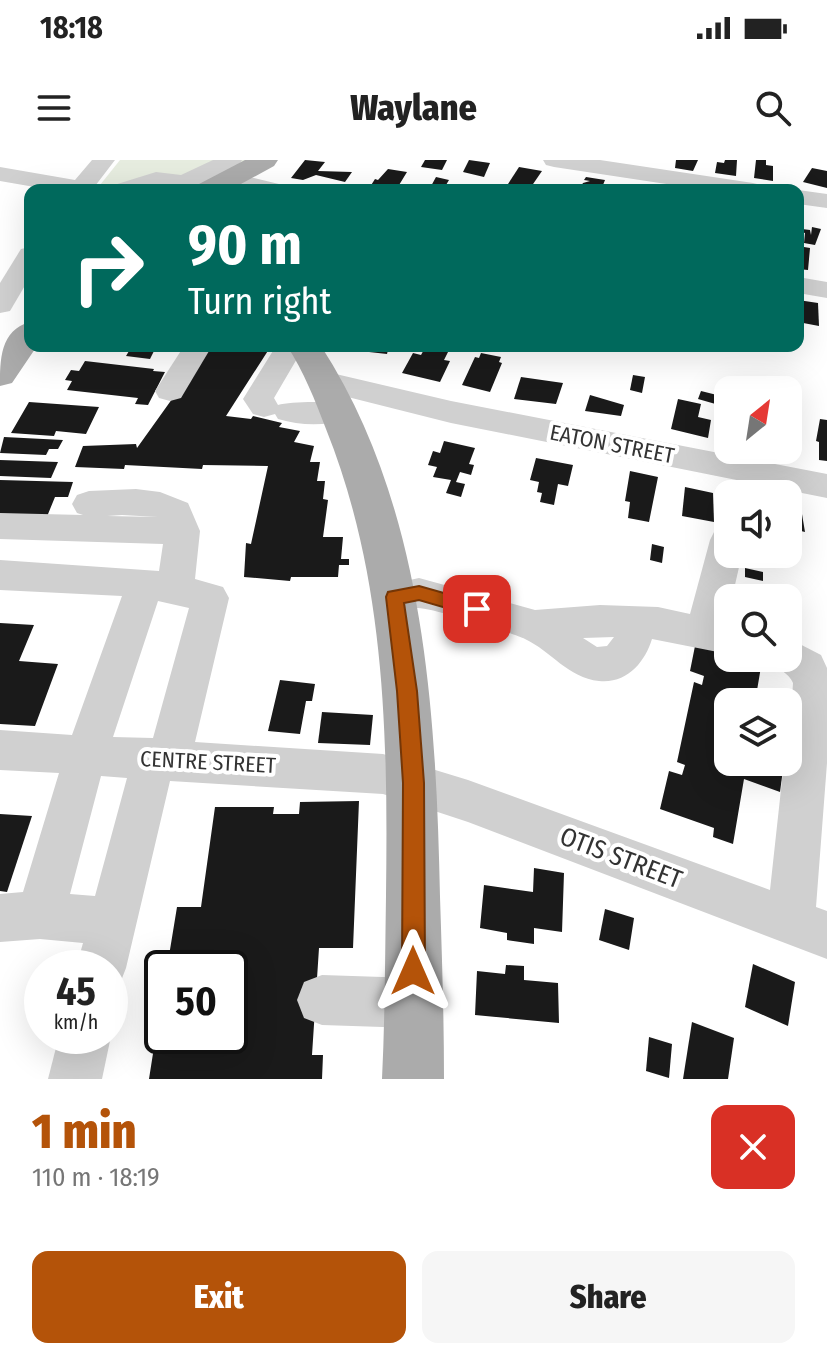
<!DOCTYPE html>
<html lang="en">
<head>
<meta charset="utf-8">
<style>
	:root { --surface:#fff; --page:#f6f6f6; --text:#222; --muted:#767676; --accent:#b45309 }
	body { margin:0; font-family:"Fira Sans Condensed",sans-serif; background:var(--page); color:var(--text); height:100vh; display:flex; flex-direction:column; font-size:30px; white-space:nowrap }
	* { box-sizing:border-box; margin:0 }
	p { font-size:26px; color:var(--muted) }
	.icon { flex:none; width:44px; height:44px; fill:none; stroke:currentColor; stroke-width:2; stroke-linecap:round; stroke-linejoin:round }
	.map { position:relative; height:919px; overflow:hidden }
	.sheet { display:flex; flex-direction:column; background:var(--surface); flex:1 }
	.sheet>* { flex:none }
	.top-card { position:absolute; left:24px; top:24px; width:780px; height:168px; border-radius:16px; box-shadow:0 8px 32px #0002; background:#00695c; color:#fff; overflow:hidden }
	.needle { width:52px; rotate:30deg }
	.fabs { position:absolute; left:714px; top:216px; display:grid; gap:16px }
	.fabs a { display:grid; place-items:center; width:88px; height:88px; border-radius:16px; background:var(--surface); box-shadow:0 8px 32px #0002; font-size:40px }
	.speed { position:absolute; left:24px; top:790px; display:flex; gap:16px; font-size:40px; font-weight:700; text-align:center }
	.speed>* { display:grid; place-content:center; width:104px; height:104px; border-radius:50%; background:var(--surface); box-shadow:0 8px 32px #0002; line-height:1 }
	.speed small { font-size:20px; font-weight:400 }
	.speed .limit { border:4px solid #111; border-radius:12px; background:#fff; color:#111 }
	.pin { position:absolute; display:grid; place-items:center; width:68px; height:68px; color:#fff; margin:-34px; border-radius:16px; box-shadow:0 4px 12px #0006 }
	.me { position:absolute; width:88px; margin:-44px; rotate:0deg; stroke-linejoin:round; filter:drop-shadow(0 0 6px #0008) }
	.turn { display:flex; align-items:center; gap:28px; height:168px; padding:0 32px; font-size:36px }
	.turn .icon { width:104px; height:104px; stroke-width:2.5 }
	.turn b { display:block; font-size:56px; line-height:68px }
	.round { display:grid; place-items:center; flex:none; width:84px; height:84px; border-radius:16px; background:var(--page) }
	.head { display:flex; align-items:center; justify-content:space-between; height:136px; padding:0 32px }
	h1 { font-size:48px; font-weight:800; line-height:60px; color:var(--accent) }
	.primary-button { display:flex; gap:16px; margin-top:auto; padding:16px 32px }
	.primary-button a { flex:1; height:92px; border-radius:16px; background:var(--accent); color:#fff; font-size:32px; font-weight:800; line-height:92px; text-align:center }
	.primary-button a+a { background:var(--page); color:var(--text) }
	.status { display:flex; justify-content:space-between; align-items:center; height:56px; padding:0 40px; background:var(--surface); direction:ltr }
	.status svg { height:22px; fill:currentColor }
	header { display:flex; justify-content:space-between; align-items:center; height:104px; padding:0 32px; background:var(--surface); font-size:36px; font-weight:800 }
	.map>svg:first-child { display:block }
	.green { fill:#e6ecdf }
	.building { fill:#1a1a1a }
	.lines { fill:none; stroke-linecap:round; stroke-linejoin:round }
	.minor { fill:#d0d0d0; fill-rule:evenodd }
	.major { fill:#ababab; fill-rule:evenodd }
	.route { fill:#b45309; stroke:#753606; stroke-width:2 }
	.labels { text-anchor:middle; dominant-baseline:central; stroke-width:8; stroke-linejoin:round; paint-order:stroke }
	.street-label { font-size:22px; fill:#333; stroke:#fff }
	.near-street-label { font-size:26px; fill:#333; stroke:#fff }
</style>
</head>
<body>
<div class="status"><b>18:18</b><svg viewBox="0 0 49 12"><path d="M0 12V9h3v3zM5 12V6h3v6zM10 12V3h3v9zM15 12V0h3v12zM26 1h20v11H26zM47 4h2v5h-2z"/></svg></div>
<header><svg class="icon" aria-label="menu" viewBox="0 0 24 24"><path d="M4 6h16M4 12h16M4 18h16"/></svg>Waylane<svg class="icon" aria-label="search" viewBox="0 0 24 24"><circle cx="10" cy="10" r="6"/><path d="M15 15l6 6"/></svg></header>
<div class="map">
<svg width="827" height="919" viewBox="0 0 827 919">
	<rect width="100%" height="100%" fill="#fff"/>
	<!-- green -->
	<path class="green" d="M120 0H249L191 30H96Z"/>
	<!-- building -->
	<g class="building">
		<path d="M305 0 325 2 318 11 352 12 345 22 316 15 303 20 291 18Z"/>
		<path d="M425 0H447L442 10 421 7Z"/>
		<path d="M469 0 490 3 484 17 463 12Z"/>
		<path d="M676 0H698L693 11 675 8Z"/>
		<path d="M725 0H737L736 16 715 13 717 2 724 3Z"/>
		<path d="M756 0H766V5L773 6V21L754 18Z"/>
		<path d="M519 7 542 11 531 27 508 24Z"/>
		<path d="M812 8 827 11V28L803 22Z"/>
		<path d="M388 9 407 12 396 30H368L375 19 378 20Z"/>
		<path d="M436 17 449 20 443 30H420L423 27 430 28Z"/>
		<path d="M586 17 605 20 601 30 580 28 583 23 590 21 584 20Z"/>
		<path d="M812 67 821 69 815 85 804 83 805 73 801 72 802 69 810 70 811 75Z"/>
		<path d="M798 86 810 88 808 110 798 109Z"/>
		<path d="M798 140 818 143 819 166 798 162Z"/>
		<path d="M132 186H148L156 187 150 199 126 196Z"/>
		<path d="M210 186H271L226 256 251 259 253 256 282 263 279 267 300 271 294 282 314 286 310 302H320L317 321H325L323 339 328 340 323 377H343L341 399H349V405H339L338 417H291L290 421 244 417 246 383 251 384 268 306 203 305 202 309 125 305 124 309 75 307 83 286 136 284 137 288Z"/>
		<path d="M362 186H389L387 194 360 191Z"/>
		<path d="M426 186H451L444 200 450 201 440 222 402 213 413 193 421 195Z"/>
		<path d="M481 193 501 197 499 202 502 203 490 232 462 225 475 197 479 198Z"/>
		<path d="M85 201 154 209 153 211 165 212 148 245 135 244 138 238 67 230 72 221 65 220 71 210 79 211Z"/>
		<path d="M633 215 645 217 642 233 630 230Z"/>
		<path d="M521 217 563 223 556 244 514 239Z"/>
		<path d="M701 231 721 236 719 245 698 239Z"/>
		<path d="M590 235 624 245 621 256 585 251Z"/>
		<path d="M678 239 701 244 698 257 711 260 708 278 671 269Z"/>
		<path d="M29 242 99 247 86 274 56 271 54 276 11 273Z"/>
		<path d="M820 259 827 260V301L819 300V282L816 281Z"/>
		<path d="M4 277 63 280 58 289H49L46 295 0 293Z"/>
		<path d="M444 281 475 288 469 304 474 305 471 315 460 312 456 322 465 324 461 337 446 333 451 320 433 317 437 307 428 305 433 291 440 293Z"/>
		<path d="M536 298 573 305 568 326 558 324 554 345 540 342 542 333 537 332 539 322 530 320Z"/>
		<path d="M0 300 58 302 51 318 0 316Z"/>
		<path d="M630 311 658 317 649 362 628 358 630 342 625 341Z"/>
		<path d="M0 320 73 322 68 337H55L46 359 0 357Z"/>
		<path d="M685 327 713 333 714 362 682 356Z"/>
		<path d="M788 345 801 348 805 372 801 371 800 382 788 380Z"/>
		<path d="M652 384 664 387 662 403 650 400Z"/>
		<path d="M745 408 763 412V421L745 417Z"/>
		<path d="M0 463 34 465 19 501 58 504 35 566 0 564Z"/>
		<path d="M696 481 728 491V498L762 501 755 542H728V602H784L780 632 744 619 733 684 713 677 714 668 660 649 669 611 682 615 685 605 677 602 694 522 702 525 704 516 690 511Z"/>
		<path d="M280 520 315 524 312 541H306L300 574 268 571Z"/>
		<path d="M322 552 373 555 370 585 318 583Z"/>
		<path d="M359 641 353 788H319L312 895H323L322 919H149L160 849 162 876H230V808H167L177 747H201L215 647H274L273 654H299L300 642Z"/>
		<path d="M0 654 32 656 7 732 0 731Z"/>
		<path d="M534 708 564 713 562 772 534 768V784L507 780V773L480 768 484 725 533 732Z"/>
		<path d="M605 749 634 758 629 790 599 780Z"/>
		<path d="M753 804 795 822 788 866 745 847Z"/>
		<path d="M506 805 524 806V820L558 823 559 863 475 855 477 811 505 814Z"/>
		<path d="M692 862 734 878 728 919H683Z"/>
		<path d="M649 877 672 884 669 918 646 911Z"/>
	</g>
	<g class="lines">
		<!-- minor -->
		<g class="minor">
			<path d="M92 0H115L92 30H52L0 21V7L75 20Z"/>
			<path d="M213 0H242L239 5 189 30H158L160 27C144 29 128 30 110 30L114 25 156 12 181 15Z"/>
			<path d="M543 0H600L753 23 761 25 765 30H706L554 7 546 5Z"/>
			<path d="M229 12 283 25 287 30H245L221 24 217 19 221 14Z"/>
			<path d="M798 30 827 34V48L798 44Z"/>
			<path d="M30 87V117L10 151 0 153V123L21 89Z"/>
			<path d="M798 117 827 122V138L798 133Z"/>
			<path d="M184 186H212L181 238 170 241 159 238 155 231Z"/>
			<path d="M276 186H309L298 197 274 238 278 245C291 241 336 241 349 245L354 252 349 259C325 266 302 266 278 259L275 254 264 257 253 254 243 239Z"/>
			<path d="M323 211 451 241 827 314V338L451 263 312 228 308 221 312 214Z"/>
			<path d="M136 329 160 332 188 343 200 371 195 419 223 427 229 438 195 582 383 594 468 620 770 730 784 602H788L793 523C789 512 775 509 770 498H788V478L821 495 827 508V603L816 747 827 751V799L468 662 383 634 170 621 126 808 119 826 110 829V808H76L83 783 40 779 0 782V734L23 732 59 613 0 610V570L72 575 122 436 0 430V400L159 411 163 384 0 379V353L83 355 77 353 72 344 77 335 89 331ZM122 355 158 357 107 356ZM158 441 189 448 153 578 113 577ZM101 616 127 618 95 736 70 734Z"/>
			<path d="M728 366V394H742L732 438H728V494L652 479C645 502 627 524 599 521 568 518 551 491 525 479 510 472 432 448 418 448 404 448 396 452 382 448L376 437 382 426 419 418 535 450 600 445 658 447 690 454 710 380 715 370ZM614 477 607 486 597 487 583 478Z"/>
			<path d="M322 815 413 818 431 825 438 843 431 861 413 868 322 865 304 858 297 840 304 822Z"/>
			<path d="M110 874 111 876 102 919H48L59 876Z"/>
		</g>
		<!-- major -->
		<g class="major">
			<path d="M245 0H278L274 6 230 30H195L199 24Z"/>
			<path d="M30 162V186H37L12 223 0 226C0 200 0 170 30 162Z"/>
			<path d="M287 186H321C425 347 436 551 440 737 442 798 444 858 444 919H382C385 858 385 797 386 736 388 577 386 419 326 269 315 240 304 212 287 186Z"/>
		</g>
	</g>
	<!-- route -->
	<path class="route" d="M419 426 483 444 486 449 477 457 419 440 404 443 417 531 424 623 425 811 422 820 413 823 405 820 402 811 403 623 397 531 386 437 388 432Z"/>
	<g class="labels">
		<!-- street labels -->
		<g class="street-label">
			<text transform="translate(612 284) rotate(11)">EATON STREET</text>
			<text transform="translate(208 602) rotate(3)">CENTRE STREET</text>
		</g>
		<!-- near-street labels -->
		<g class="near-street-label">
			<text transform="translate(621 698) rotate(21)">OTIS STREET</text>
		</g>
	</g>
</svg>
<div class="fabs">
<a><svg class="needle" viewBox="-14 -14 28 28"><path d="M0-13l5 13h-10z" fill="#e53935"/><path d="M0 13l5-13h-10z" fill="#767676"/></svg></a>
<a><svg class="icon" aria-label="sound" viewBox="0 0 24 24"><path d="M4 9h4l5-4v14l-5-4H4zM17 9q2 3 0 6"/></svg></a>
<a><svg class="icon" aria-label="search" viewBox="0 0 24 24"><circle cx="10" cy="10" r="6"/><path d="M15 15l6 6"/></svg></a>
<a><svg class="icon" aria-label="layers" viewBox="0 0 24 24"><path d="M12 4l9 5-9 5-9-5zM3 14l9 5 9-5"/></svg></a>
</div>
<div class="speed"><div>45<small>km/h</small></div><div class="limit">50</div></div>
<div class="pin" style="left:477px;top:449px;background:#d93025"><svg class="icon" aria-label="arrive" viewBox="0 0 24 24"><path d="M6 21V4h12l-3 4 3 4H6"/></svg></div>
<svg class="me" style="left:413px;top:811px" viewBox="-20 -20 40 40"><path d="M0-17L14 15 0 8-14 15z" fill="#b45309" stroke="#fff" stroke-width="4"/></svg>
<div class="top-card">
<div class="turn"><svg class="icon" aria-label="right" viewBox="0 0 24 24"><path d="M7 20v-9h11M14 6l5 5-5 5"/></svg><div><b>90 m</b>Turn right</div></div>
</div>
</div>
<section class="sheet">
<div class="head"><div><h1>1 min</h1><p>110 m · 18:19</p></div><a class="round" style="background:#d93025;color:#fff"><svg class="icon" aria-label="close" viewBox="0 0 24 24"><path d="M6 6l12 12M18 6L6 18"/></svg></a></div>
<div class="primary-button"><a>Exit</a><a>Share</a></div>
</section>
</body>
</html>
